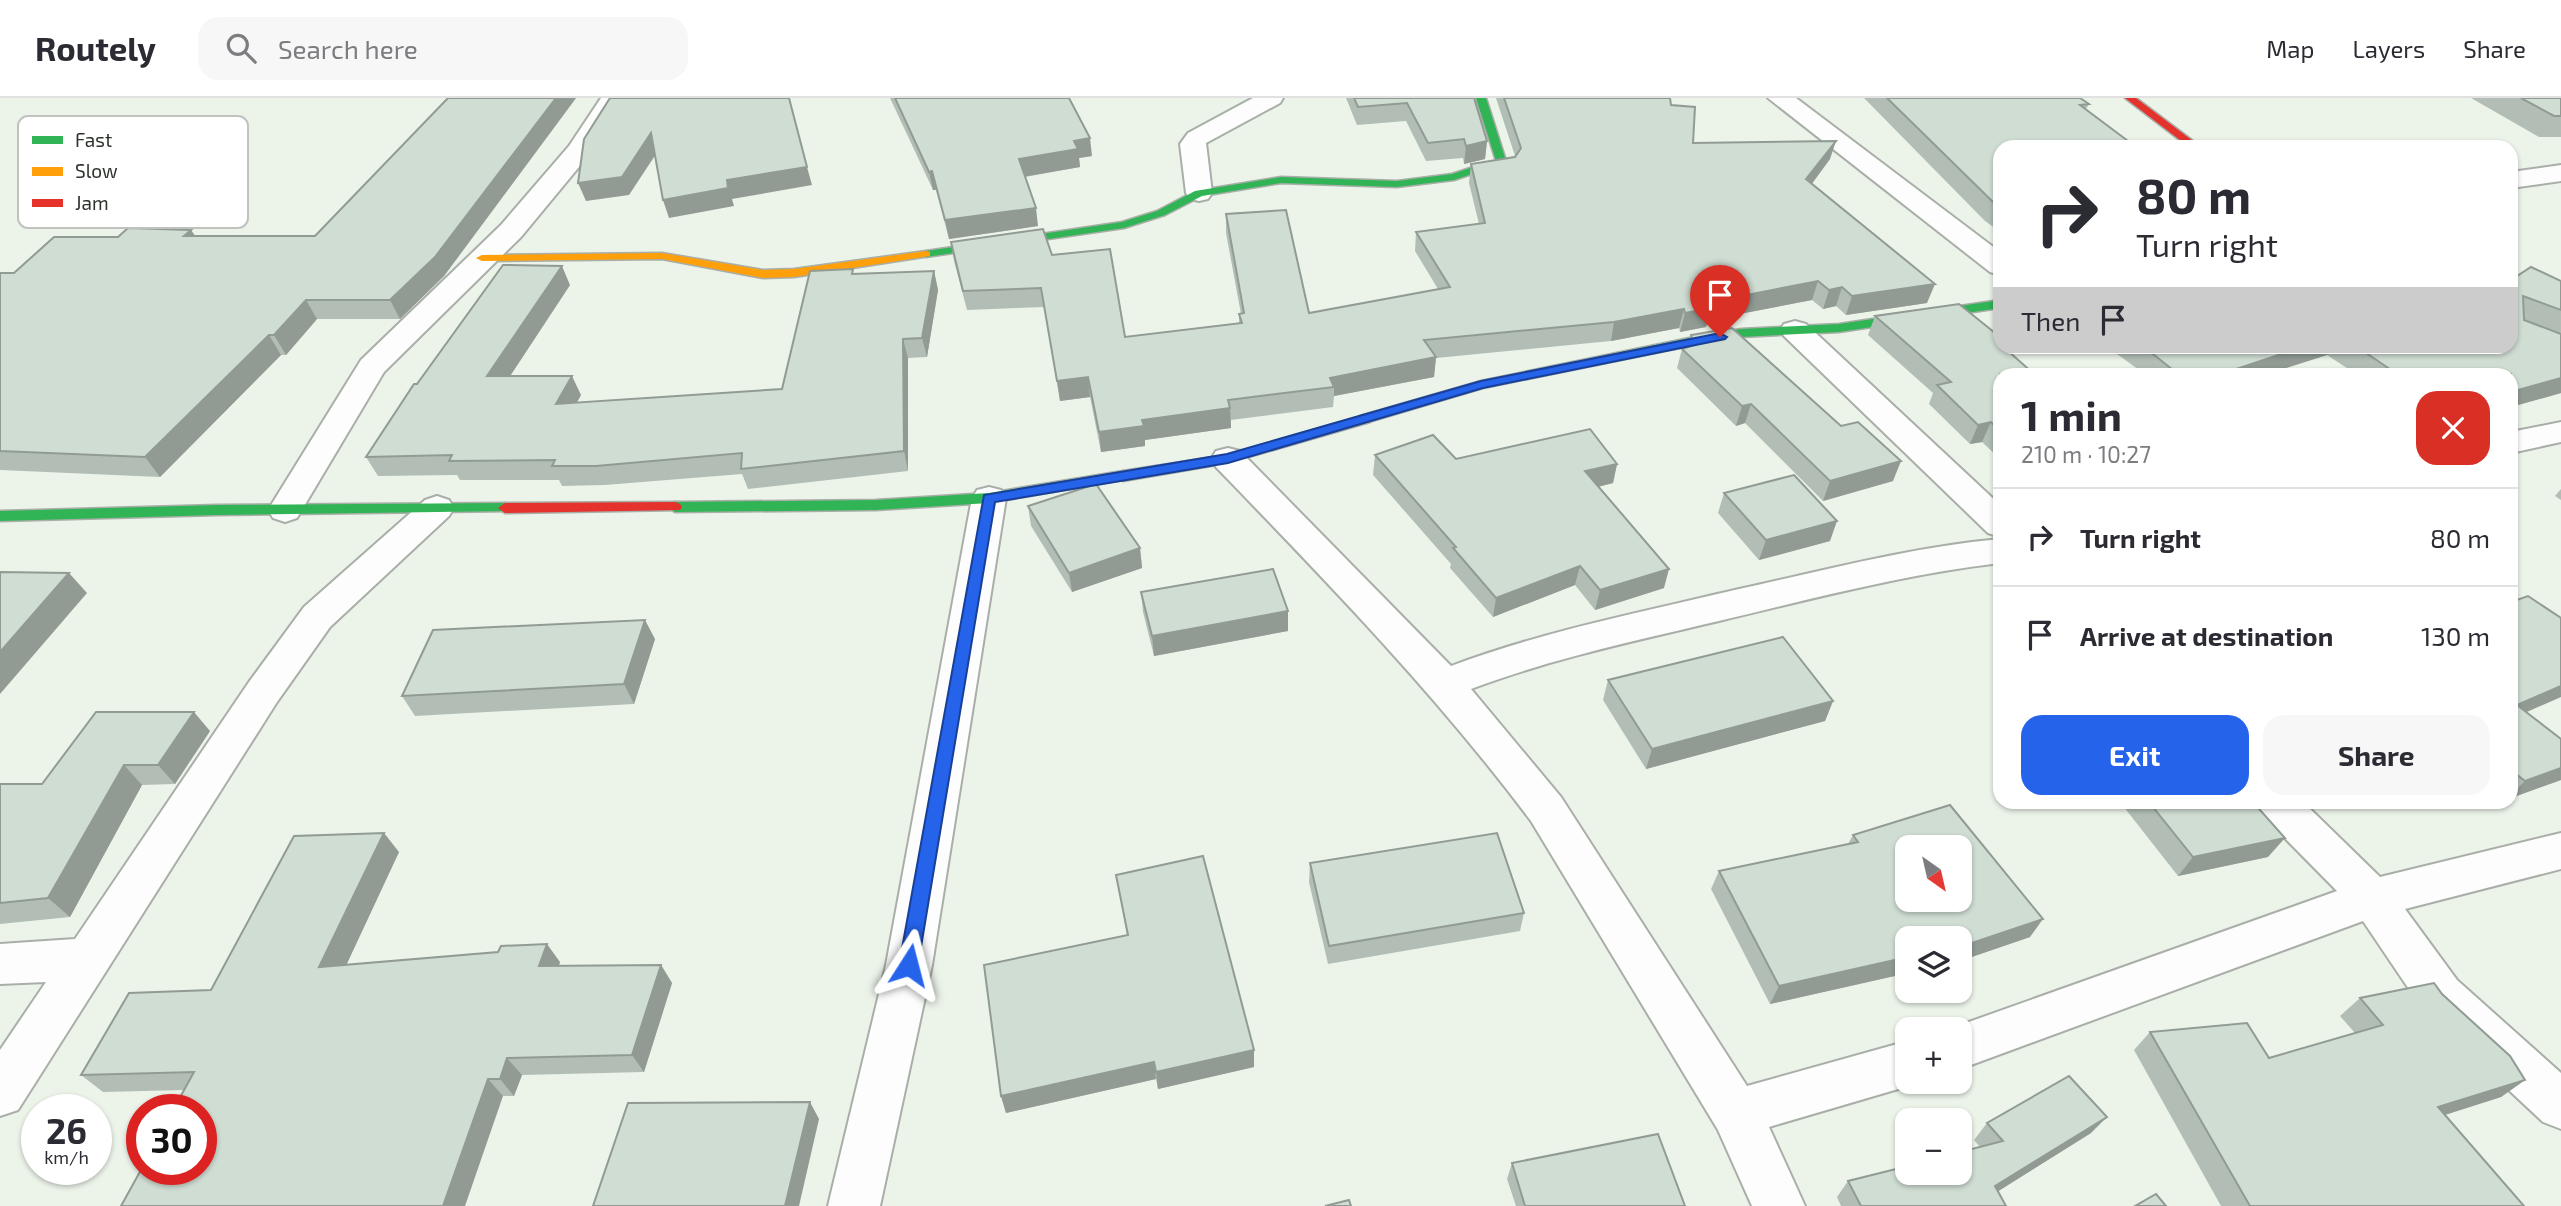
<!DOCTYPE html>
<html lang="en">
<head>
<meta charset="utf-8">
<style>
	:root { --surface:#fff; --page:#f7f7f7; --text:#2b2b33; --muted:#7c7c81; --line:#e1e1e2; --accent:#2563eb }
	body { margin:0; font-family:"Exo 2",sans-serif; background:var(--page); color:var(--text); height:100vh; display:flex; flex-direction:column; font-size:26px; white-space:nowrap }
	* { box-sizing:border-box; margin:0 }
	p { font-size:23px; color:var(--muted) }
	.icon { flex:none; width:38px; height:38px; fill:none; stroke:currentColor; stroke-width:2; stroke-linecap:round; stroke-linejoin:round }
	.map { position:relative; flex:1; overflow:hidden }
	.side { position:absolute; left:1993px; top:270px; width:525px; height:441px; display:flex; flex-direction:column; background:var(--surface); border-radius:21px; box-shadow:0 2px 5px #0004 }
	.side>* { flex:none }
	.hud { position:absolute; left:1993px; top:42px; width:525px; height:214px; border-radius:21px; box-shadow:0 2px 5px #0004; background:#fff; color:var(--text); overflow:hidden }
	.needle { width:46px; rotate:146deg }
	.fabs { position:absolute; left:1895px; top:737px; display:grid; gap:14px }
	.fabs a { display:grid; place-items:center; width:77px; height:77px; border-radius:14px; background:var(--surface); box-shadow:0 2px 5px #0004; font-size:35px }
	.speed { position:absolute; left:21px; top:996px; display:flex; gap:14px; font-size:35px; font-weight:700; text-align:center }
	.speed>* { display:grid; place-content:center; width:91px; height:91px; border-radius:50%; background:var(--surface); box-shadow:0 2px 5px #0004; line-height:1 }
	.speed small { font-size:18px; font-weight:400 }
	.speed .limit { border:10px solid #d22; background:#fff; color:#111 }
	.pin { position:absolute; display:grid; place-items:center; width:60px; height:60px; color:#fff; margin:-72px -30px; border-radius:50% 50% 50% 0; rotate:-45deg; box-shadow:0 0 7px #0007 }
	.pin .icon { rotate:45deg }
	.me { position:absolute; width:77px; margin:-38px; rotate:9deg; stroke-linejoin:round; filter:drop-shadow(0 0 5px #0008) }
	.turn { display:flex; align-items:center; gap:24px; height:147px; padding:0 28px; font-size:32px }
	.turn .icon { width:91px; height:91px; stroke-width:2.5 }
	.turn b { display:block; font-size:49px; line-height:60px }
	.then { display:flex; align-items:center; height:66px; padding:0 28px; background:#0003; gap:14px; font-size:26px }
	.round { display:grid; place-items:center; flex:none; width:74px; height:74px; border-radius:21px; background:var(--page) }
	.overview { display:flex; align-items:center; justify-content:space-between; height:119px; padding:0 28px }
	h1 { font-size:42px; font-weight:700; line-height:52px }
	.primary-button { display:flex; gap:14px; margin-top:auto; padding:14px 28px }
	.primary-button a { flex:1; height:80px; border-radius:21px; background:var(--accent); color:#fff; font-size:28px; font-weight:700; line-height:80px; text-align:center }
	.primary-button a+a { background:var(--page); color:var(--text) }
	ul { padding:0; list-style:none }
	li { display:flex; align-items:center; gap:21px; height:98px; padding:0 28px; border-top:2px solid var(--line) }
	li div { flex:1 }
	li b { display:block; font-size:26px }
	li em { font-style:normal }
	header { display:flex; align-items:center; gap:42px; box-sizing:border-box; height:98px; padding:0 35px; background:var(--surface); border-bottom:2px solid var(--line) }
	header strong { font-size:33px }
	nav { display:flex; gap:38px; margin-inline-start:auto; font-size:24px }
	.search { width:490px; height:63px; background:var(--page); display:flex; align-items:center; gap:18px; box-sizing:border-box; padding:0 24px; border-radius:21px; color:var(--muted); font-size:26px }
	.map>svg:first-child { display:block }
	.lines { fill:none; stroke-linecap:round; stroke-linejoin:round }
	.street-casing { stroke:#a9afa8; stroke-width:4 }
	.fast-casing { stroke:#a9afa8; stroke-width:3 }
	.slow-casing { stroke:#a9afa8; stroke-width:3 }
	.jam-casing { stroke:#a9afa8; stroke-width:3 }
	.street { fill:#fcfdfc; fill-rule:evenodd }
	.fast { fill:#30b455; fill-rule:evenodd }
	.slow { fill:#ff9f0a; fill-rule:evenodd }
	.jam { fill:#e5322d; fill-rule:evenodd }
	.wall { fill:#b2beb5 }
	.shaded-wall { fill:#919b94 }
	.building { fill:#cfddd3; stroke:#919b94; stroke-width:2; fill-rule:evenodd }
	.route { fill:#2563eb; stroke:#184099; stroke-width:2 }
	.key { fill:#fff; stroke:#c0c2c0; stroke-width:2 }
	.key-label { font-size:19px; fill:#2e332d }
</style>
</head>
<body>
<header>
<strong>Routely</strong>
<div class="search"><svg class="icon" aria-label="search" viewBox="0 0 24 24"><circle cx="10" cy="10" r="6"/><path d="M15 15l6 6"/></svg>Search here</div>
<nav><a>Map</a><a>Layers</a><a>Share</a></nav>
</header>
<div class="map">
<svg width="2561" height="1108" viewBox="0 0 2561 1108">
	<rect width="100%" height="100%" fill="#ecf4ea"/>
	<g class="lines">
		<!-- street casing -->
		<g class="street-casing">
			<g id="street">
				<path d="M601 0H625L588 58 521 139 384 274 297 420 285 424 273 420 268 412 361 262 501 127 569 48Z"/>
				<path d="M1253 0H1283L1280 5 1206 45 1212 95 1208 101 1199 103 1190 101 1186 95 1180 46 1188 35Z"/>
				<path d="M1768 0H1796L2000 154V177L1990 174Z"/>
				<path d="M2561 67V83L2511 90V74Z"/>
				<path d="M1795 223 1806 226 2000 407V439L1988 435 1784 238 1780 232 1784 226Z"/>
				<path d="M2561 324V344L2511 355V334Z"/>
				<path d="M1228 350 1240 353 1451 568C1544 533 1642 514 1739 491 1826 472 1912 449 2000 441V465C1906 476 1815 500 1723 522 1639 542 1553 560 1471 591L1561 699 1747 988 1908 943V984H1922L1769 1029 1805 1108H1752L1718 1032 1531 723C1436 596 1326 483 1216 369L1211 361 1216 353Z"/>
				<path d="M989 389 1001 392 1006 400 932 867 880 1108H828L886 867 972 400 977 392Z"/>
				<path d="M437 398 449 402 454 410 449 418 330 529 277 604 18 1012 0 1018V952L46 884 0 886V846L75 841 249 584 304 509 425 402Z"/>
				<path d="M2255 704H2303L2380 779 2561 735V771L2405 811 2457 882 2561 975V1031L2543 1024 2423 912 2363 823 1960 971V931H1949L2337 793 2261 716Z"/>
			</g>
		</g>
		<!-- fast casing -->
		<g class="fast-casing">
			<g id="fast">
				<path d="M1476 0H1486L1508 69 1507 71 1475 75 1454 82 1397 89 1281 85 1202 98 1165 117 1124 130 926 159 920 156 926 153 1122 124 1157 113 1195 93 1281 79 1397 83 1452 76 1473 69 1497 66Z"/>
				<path d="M2000 202V210L1839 234 1741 239 1699 246 1483 290 1365 325 1358 321 1360 318 1481 283 1699 238 1741 231 1839 226Z"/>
				<path d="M1123 373 1130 378 1128 381 989 405 876 412 675 414 668 409 675 404 876 402 989 395Z"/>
				<path d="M505 405 512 410 510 413 217 417 0 423V413L217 407Z"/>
			</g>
		</g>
		<!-- slow casing -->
		<g class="slow-casing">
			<g id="slow">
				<path d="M926 153 930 154V158L794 179 763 180 662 161 482 163 476 160 482 157 662 155 763 172 794 171Z"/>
				<path d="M1365 317 1370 318V324L1228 365 1123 383 1116 378 1123 373 1227 357Z"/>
			</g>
		</g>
		<!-- jam casing -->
		<g class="jam-casing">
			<g id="jam">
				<path d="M2125 0H2136L2201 49H2189Z"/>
				<path d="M675 404 680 406 682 409 680 412 505 415 498 410 505 405Z"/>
			</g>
		</g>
		<!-- street -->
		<use href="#street" class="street"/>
		<!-- fast -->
		<use href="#fast" class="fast"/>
		<!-- slow -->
		<use href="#slow" class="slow"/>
		<!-- jam -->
		<use href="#jam" class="jam"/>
	</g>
	<!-- wall -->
	<g class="wall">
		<path d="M448 0H576L444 178 400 221H317L286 257H281L160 379 0 372V175H14L118 139 191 132 195 138H315Z"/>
		<path d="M890 0H1069L1092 58 1079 60 1080 69 1025 79 1038 128 949 141 936 92H933Z"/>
		<path d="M1346 0H1474L1487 43 1485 61 1464 66 1463 60 1426 63 1406 23 1357 27Z"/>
		<path d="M1496 0H1670L1671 7 1693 45 1830 61 1812 86 1927 205 1846 217 1836 208 1823 211 1812 202 1708 222 1706 229 1680 234 1679 230 1611 243 1436 260 1434 279 1334 298 1333 309 1231 322V330L1145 342V348L1101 354 1090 299 1060 303 1044 209 967 212 954 163 951 144 1052 157 1125 239 1239 225V216H1241L1226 135V116L1309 215 1438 191 1415 153 1416 134 1479 126 1469 85 1471 66 1515 58Z"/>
		<path d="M1864 0H2080L2089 6 2086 11 2000 49V134L1985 123Z"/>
		<path d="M2471 0H2561V39H2539Z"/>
		<path d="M934 173 938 192 927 259 908 260V373L748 391 742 376 605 387 562 388 559 382H460L457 377 378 378 366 359 417 286 570 187 510 278 581 297 576 305 782 291 854 176Z"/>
		<path d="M2511 182 2561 183V295L2511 309V276H2356L2327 257 2267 276H2144L2135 269 2106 248H2511Z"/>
		<path d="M1875 218 2000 276V361L1982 344 1970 346 1929 306 1933 295 1868 237Z"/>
		<path d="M1691 237 1893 383 1823 403 1745 325 1736 328 1677 270 1682 251 1688 249Z"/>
		<path d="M1375 357 1617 366 1613 385 1598 389 1664 490 1595 512 1575 487 1493 519 1450 470 1451 466 1373 377Z"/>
		<path d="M2561 391V402L2555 398Z"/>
		<path d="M1724 395 1830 443 1759 462 1718 415Z"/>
		<path d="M1028 408 1140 450 1142 470 1072 494 1031 428Z"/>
		<path d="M1141 494 1288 533 1154 558 1143 514Z"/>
		<path d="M2511 504 2526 614 2561 682 2511 700Z"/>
		<path d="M655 541 634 606 415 618 402 598Z"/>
		<path d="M1608 582 1833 603 1825 623 1646 671 1603 602Z"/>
		<path d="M210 633 175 686 142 687 70 819 0 826V686H42Z"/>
		<path d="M2120 704H2253L2268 759 2178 778Z"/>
		<path d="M1853 737 2030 839 1960 863V840H1908V875L1770 906 1711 791 1719 773 1848 746Z"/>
		<path d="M399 754 346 867 560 864 559 868 661 867 672 885 644 974 522 977 514 998H503L184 992 103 994 81 977 211 892Z"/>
		<path d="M1310 765 1524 815 1520 833 1328 866 1309 784Z"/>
		<path d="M1116 777 1254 952V969L1158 991 1156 981 1006 1015 1001 998 1127 837Z"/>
		<path d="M2442 896 2525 982 2501 999 2445 1017 2524 1108H2221L2134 952 2150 934 2269 960 2355 935 2340 918 2360 900Z"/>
		<path d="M1987 1025 2091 1035 1998 1093 2006 1108H1841L1837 1099 1848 1083 1980 1049 1974 1042Z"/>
		<path d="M1512 1065 1685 1108H1516L1507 1081Z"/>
	</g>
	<!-- shaded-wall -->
	<g class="shaded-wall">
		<path d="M556 0H576L444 178 400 221 390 202Z"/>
		<path d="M651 35 658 53 629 97 586 103 578 85Z"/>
		<path d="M1090 40 1092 58 1079 60 1080 69 1022 79 1019 61 1074 43Z"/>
		<path d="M1487 43 1485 61 1464 66 1466 48Z"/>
		<path d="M1836 43 1830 61 1801 100 1806 81Z"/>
		<path d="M807 69 812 87 732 101 734 108 669 120 663 102 727 82Z"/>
		<path d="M932 73 936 92H933L929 74Z"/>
		<path d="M1036 110 1038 128 949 141 945 122Z"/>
		<path d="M191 132 203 150 184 138Z"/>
		<path d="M562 168 570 187 497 298 487 278Z"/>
		<path d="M934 173 938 192 927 259 922 240Z"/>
		<path d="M1818 183 1812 202 1708 222 1706 229 1680 234 1685 215 1705 205Z"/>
		<path d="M1935 186 1927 205 1846 217 1852 198Z"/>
		<path d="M1842 189 1836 208 1823 211 1829 192Z"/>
		<path d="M306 202 317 221 286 257 274 237Z"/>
		<path d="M1684 211 1679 230 1611 243 1614 224Z"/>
		<path d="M269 237 281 257 160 379 145 359Z"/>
		<path d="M903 241 908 260V373L904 353Z"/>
		<path d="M2306 248H2332L2327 257 2267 276H2233L2236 271Z"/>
		<path d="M1436 259 1434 279 1334 298V289L1330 280Z"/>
		<path d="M572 278 581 297 565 326 556 306Z"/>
		<path d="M1088 279 1090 299 1060 303 1057 283Z"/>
		<path d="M2561 280V295L2511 309V294Z"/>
		<path d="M1751 306 1745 325 1736 328 1742 308Z"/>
		<path d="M1230 310 1231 330 1145 342V348L1101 354 1099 334 1142 322Z"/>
		<path d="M1991 324 1982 344 1970 346 1978 327Z"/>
		<path d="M1901 363 1893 383 1823 403 1830 383Z"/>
		<path d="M1617 366 1613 385 1581 393 1585 373Z"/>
		<path d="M1837 423 1830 443 1759 462 1766 442Z"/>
		<path d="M1140 450 1142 470 1072 494 1069 475Z"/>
		<path d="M1580 468 1575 487 1493 519 1496 500Z"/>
		<path d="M1669 471 1664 490 1595 512 1600 492Z"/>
		<path d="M69 475 87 495 0 596V554Z"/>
		<path d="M1288 513V533L1154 558 1152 538Z"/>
		<path d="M645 522 655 541 634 606 624 586Z"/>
		<path d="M2561 588V599L2511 621 2517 607Z"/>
		<path d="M1833 603 1825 623 1646 671 1652 651Z"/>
		<path d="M194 614 210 633 175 686 158 667Z"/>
		<path d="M124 667 142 687 70 819 48 800Z"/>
		<path d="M2561 670V682L2511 700V697L2525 683Z"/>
		<path d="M384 735 399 754 337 887 319 869Z"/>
		<path d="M2285 740 2268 759 2178 778 2193 759Z"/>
		<path d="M2043 821 2030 839 1960 863V849Z"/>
		<path d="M547 846 560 864 552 886 539 868Z"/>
		<path d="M1908 859V875L1770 906 1779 888Z"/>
		<path d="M661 867 672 885 644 974 632 957Z"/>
		<path d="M1254 952V969L1158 991 1156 974Z"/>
		<path d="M507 960 522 977 514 998 500 981Z"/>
		<path d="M1154 964 1156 981 1006 1015 1001 998Z"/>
		<path d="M488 981 503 998 465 1108H443Z"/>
		<path d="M2525 982 2501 999 2416 1026 2438 1009Z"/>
		<path d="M810 1004 819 1021 799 1108H785Z"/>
		<path d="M2107 1019 2091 1035 1981 1104 1995 1088Z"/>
	</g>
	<!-- building -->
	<g class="building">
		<path d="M448 0H556L435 159 390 202H306L274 237H269L145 359 0 353V175H14L54 139H118L128 130 191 132 184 138H315Z"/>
		<path d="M610 0H789L807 69 727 82 728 90 663 102 651 35 622 79 578 85 584 41Z"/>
		<path d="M895 0H1069L1090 40 1074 43 1078 51 1019 61 1036 110 945 122 932 73 929 74Z"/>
		<path d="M1354 0H1474L1487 43 1466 48 1464 41 1428 45 1407 5 1358 9Z"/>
		<path d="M1504 0H1670L1671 7 1695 9 1693 45 1836 43 1806 81 1935 186 1852 198 1842 189 1829 192 1818 183 1705 205 1711 210 1685 215 1684 211 1614 224 1424 242 1436 259 1330 280 1334 289 1228 302 1230 310 1142 322 1144 328 1099 334 1088 279 1057 283 1041 190 963 193 951 144 1043 131 1052 157 1110 151 1125 239 1242 225 1239 216 1244 215 1226 116 1286 112 1309 215 1450 189 1416 134 1485 125 1471 66 1515 59 1521 50Z"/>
		<path d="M1887 0H2080L2089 6 2080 7 2136 49H2000V110L1993 104Z"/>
		<path d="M2521 0H2561V18H2554Z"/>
		<path d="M503 167 562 168 487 278H572L556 306 782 291 810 173 853 171 852 176 934 173 922 240 903 241 904 353 741 371 742 355 596 368H552L555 362 449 363 452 357 366 359 414 286H417Z"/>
		<path d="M2531 169 2561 183V212L2523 198 2524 222 2561 236V280L2511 294V276H2397L2356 248H2511V182Z"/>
		<path d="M1959 206 2000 239V248H2011L2014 251 2007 252 2034 276H2000V333L1991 324 1978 327 1937 287 1951 284 1875 218Z"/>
		<path d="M1732 230 1841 328 1858 324 1901 363 1830 383 1751 306 1742 308 1682 251 1694 247 1691 237Z"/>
		<path d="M2143 248H2306L2236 271 2243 276H2178Z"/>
		<path d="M1590 331 1617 366 1585 373 1669 471 1600 492 1580 468 1496 500 1453 450 1456 449 1375 357 1433 337 1456 361Z"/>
		<path d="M1794 377 1837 423 1766 442 1724 395Z"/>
		<path d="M1096 386 1140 450 1069 475 1028 408Z"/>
		<path d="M1273 471 1288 513 1152 538 1141 494Z"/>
		<path d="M0 474 69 475 0 554Z"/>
		<path d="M2528 498 2561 520V588L2517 607 2561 641V670L2525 683 2511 672V504Z"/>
		<path d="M645 522 624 586 402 598 433 532Z"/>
		<path d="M1783 539 1833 603 1652 651 1608 582Z"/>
		<path d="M96 614H194L158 667H124L48 800 0 805V686H42Z"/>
		<path d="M2149 704H2253L2285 740 2193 759Z"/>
		<path d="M1950 707 2043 821 1960 849V840H1908V859L1779 888 1719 773 1858 744 1853 737ZM1908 749H1960V802H1908Z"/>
		<path d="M384 735 319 869 498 854 501 848 547 846 539 868 661 867 632 957 507 960 500 981H488L443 1108H121L142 1070V1071H201V1012H173L194 974 81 977 129 895 211 892 294 738Z"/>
		<path d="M1497 735 1524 815 1329 848 1310 765Z"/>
		<path d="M1203 758 1254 952 1156 974 1154 964 1001 998 984 867 1128 837 1116 777Z"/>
		<path d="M2434 885 2442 896 2510 958 2525 982 2438 1009 2524 1108H2250L2150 934 2247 925 2269 960 2383 927 2360 900Z"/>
		<path d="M2069 978 2107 1019 1995 1088 2006 1108H1861L1848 1083 1908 1068V1074H1960V1054L2003 1043 1987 1025Z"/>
		<path d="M810 1004 785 1108H593L628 1005Z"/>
		<path d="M1658 1036 1685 1108H1525L1512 1065Z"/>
		<path d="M2156 1096 2166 1108H2135Z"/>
		<path d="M1349 1102 1351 1108H1325Z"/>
	</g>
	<!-- route -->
	<path class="route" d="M1720 235 1727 239 1725 241 1483 290 1228 365 995 404 918 867 915 873 909 875 902 873 899 867 984 397 1227 356 1481 283Z"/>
	<!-- legend -->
	<rect x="18" y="18" width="230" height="112" rx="10" class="key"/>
	<rect x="32" y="38" width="31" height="8" fill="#30b455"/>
	<rect x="32" y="69" width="31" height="9" fill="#ff9f0a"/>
	<rect x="32" y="101" width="31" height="8" fill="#e5322d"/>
	<g class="key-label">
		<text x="75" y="49">Fast</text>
		<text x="75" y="80">Slow</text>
		<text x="75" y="112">Jam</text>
	</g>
</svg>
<div class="fabs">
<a><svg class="needle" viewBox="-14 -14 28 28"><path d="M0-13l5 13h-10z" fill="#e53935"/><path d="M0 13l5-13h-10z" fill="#7c7c81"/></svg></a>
<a><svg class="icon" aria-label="layers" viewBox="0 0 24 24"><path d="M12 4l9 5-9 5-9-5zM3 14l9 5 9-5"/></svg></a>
<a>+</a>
<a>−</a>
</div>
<div class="speed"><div>26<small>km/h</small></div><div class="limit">30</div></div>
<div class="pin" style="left:1720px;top:239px;background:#d93025"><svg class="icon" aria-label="arrive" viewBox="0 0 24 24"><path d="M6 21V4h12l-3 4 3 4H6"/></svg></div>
<svg class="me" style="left:909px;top:867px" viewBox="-20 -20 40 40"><path d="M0-17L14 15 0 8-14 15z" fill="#2563eb" stroke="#fff" stroke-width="4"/></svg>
<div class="hud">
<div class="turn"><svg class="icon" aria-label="right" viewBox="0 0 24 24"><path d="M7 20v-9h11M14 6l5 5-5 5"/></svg><div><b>80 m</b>Turn right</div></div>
<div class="then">Then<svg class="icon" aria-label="arrive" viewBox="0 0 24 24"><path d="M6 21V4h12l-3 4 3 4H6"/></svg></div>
</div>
<section class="side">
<div class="overview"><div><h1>1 min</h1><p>210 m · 10:27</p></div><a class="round" style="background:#d93025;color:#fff"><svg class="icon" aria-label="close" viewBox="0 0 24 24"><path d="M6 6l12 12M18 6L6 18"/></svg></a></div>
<ul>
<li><svg class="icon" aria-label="right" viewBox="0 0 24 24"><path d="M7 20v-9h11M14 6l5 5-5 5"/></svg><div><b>Turn right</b></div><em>80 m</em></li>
<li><svg class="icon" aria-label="arrive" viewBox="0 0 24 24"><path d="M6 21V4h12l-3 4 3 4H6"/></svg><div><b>Arrive at destination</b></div><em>130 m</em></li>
</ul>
<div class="primary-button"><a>Exit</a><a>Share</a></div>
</section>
</div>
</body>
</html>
